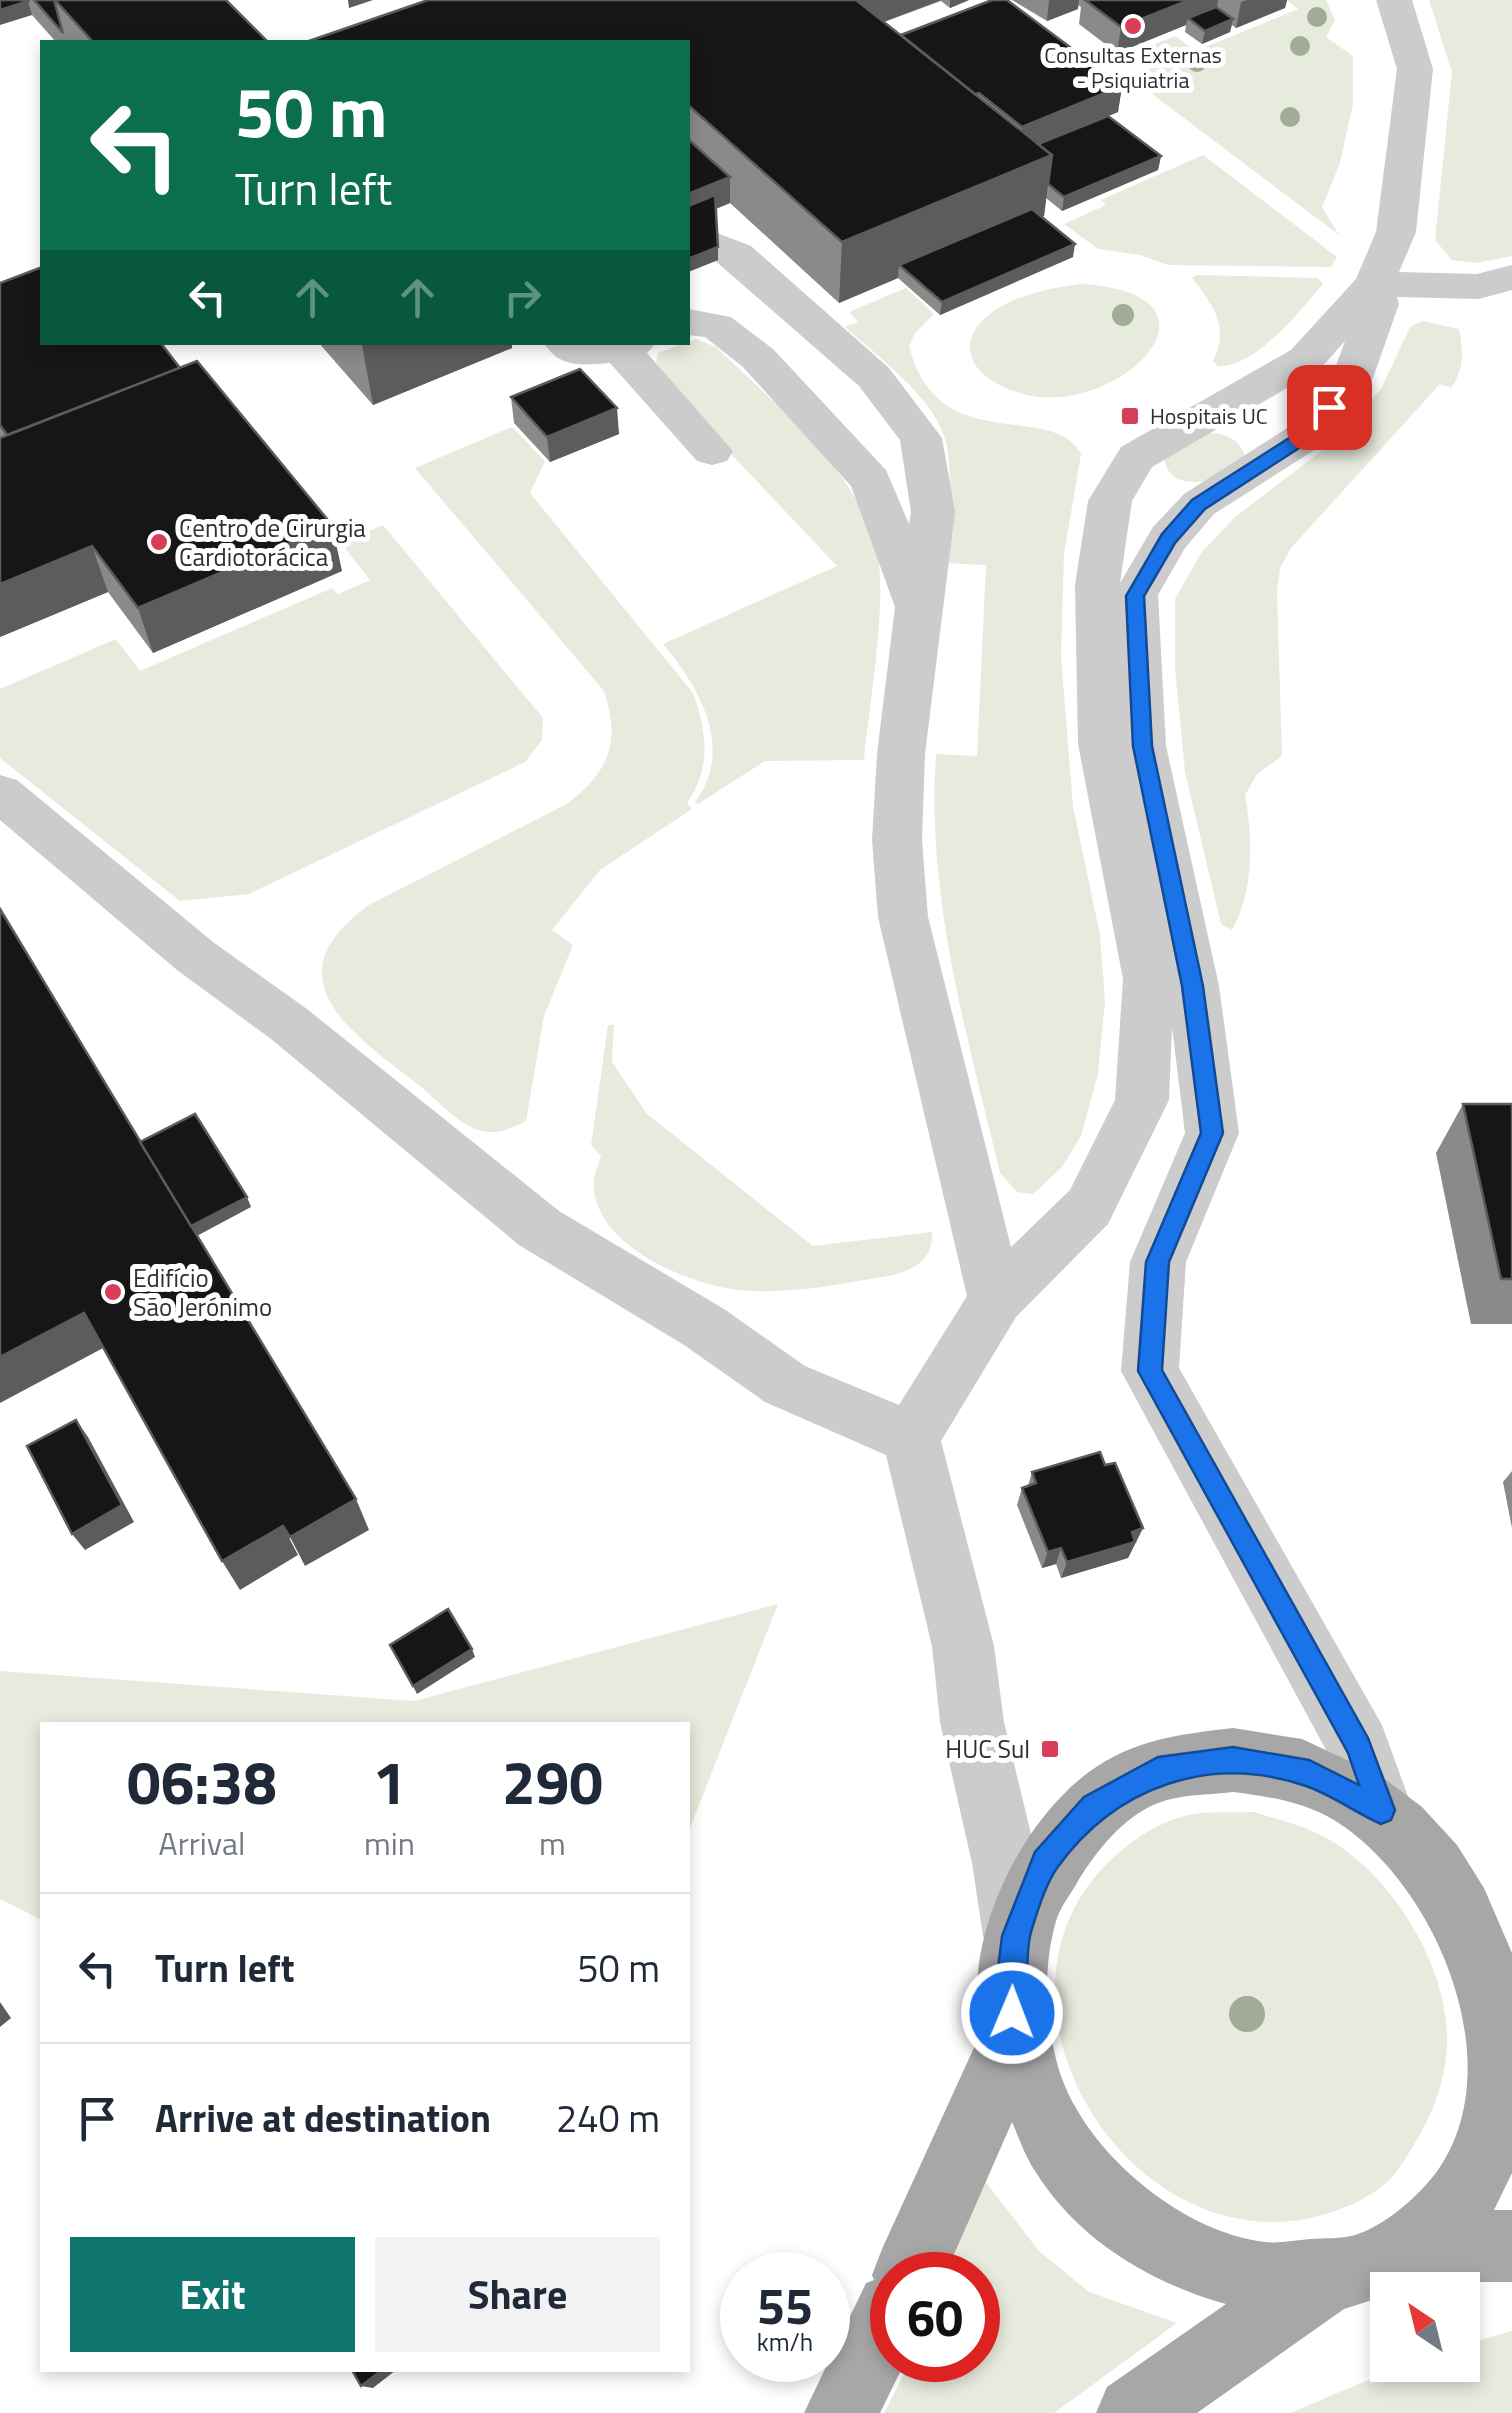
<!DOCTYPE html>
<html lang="en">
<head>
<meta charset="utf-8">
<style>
	:root { --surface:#fff; --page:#f2f2f3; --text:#1f2937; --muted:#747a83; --line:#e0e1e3; --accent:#0f766e }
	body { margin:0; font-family:"Titillium Web",sans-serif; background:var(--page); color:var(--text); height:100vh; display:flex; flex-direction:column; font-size:38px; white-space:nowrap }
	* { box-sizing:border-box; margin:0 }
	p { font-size:32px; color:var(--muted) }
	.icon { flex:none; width:55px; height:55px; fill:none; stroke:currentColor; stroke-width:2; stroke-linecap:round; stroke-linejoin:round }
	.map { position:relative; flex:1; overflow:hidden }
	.side { position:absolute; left:40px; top:1722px; width:650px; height:650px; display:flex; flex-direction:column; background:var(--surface); border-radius:0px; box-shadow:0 5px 15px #0003 }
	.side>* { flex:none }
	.guide { position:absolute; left:40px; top:40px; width:650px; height:305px; border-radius:0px; box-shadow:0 5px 15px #0003; background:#0b6e4f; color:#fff; overflow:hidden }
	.needle { width:65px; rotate:325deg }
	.tools { position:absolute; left:1370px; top:2272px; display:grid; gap:20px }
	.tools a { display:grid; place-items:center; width:110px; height:110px; border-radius:0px; background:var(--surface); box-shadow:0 5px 15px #0003; font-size:50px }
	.speed { position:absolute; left:720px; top:2252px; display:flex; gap:20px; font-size:50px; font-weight:700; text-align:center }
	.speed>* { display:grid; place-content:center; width:130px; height:130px; border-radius:50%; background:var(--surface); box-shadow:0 5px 15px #0003; line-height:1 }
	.speed small { font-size:25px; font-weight:400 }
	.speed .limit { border:15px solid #d22; background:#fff; color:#111 }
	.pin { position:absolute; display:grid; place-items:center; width:85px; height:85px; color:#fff; margin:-42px; border-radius:20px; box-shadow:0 5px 15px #0006 }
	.me { position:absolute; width:110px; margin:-55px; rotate:1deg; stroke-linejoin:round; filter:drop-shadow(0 0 8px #0008) }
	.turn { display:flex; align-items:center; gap:35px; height:210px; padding:0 30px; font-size:45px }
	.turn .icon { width:130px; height:130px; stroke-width:2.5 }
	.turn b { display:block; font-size:70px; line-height:85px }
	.lanes { display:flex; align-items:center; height:95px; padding:0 30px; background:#0003; justify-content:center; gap:50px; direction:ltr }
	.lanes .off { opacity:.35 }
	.eta { display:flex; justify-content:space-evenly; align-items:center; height:170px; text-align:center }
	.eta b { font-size:60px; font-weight:700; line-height:70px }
	.cta { display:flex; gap:20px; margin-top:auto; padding:20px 30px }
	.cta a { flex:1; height:115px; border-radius:0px; background:var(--accent); color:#fff; font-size:40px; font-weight:700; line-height:115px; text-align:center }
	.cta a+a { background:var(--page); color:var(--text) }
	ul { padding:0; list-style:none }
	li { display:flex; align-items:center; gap:30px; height:150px; padding:0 30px; border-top:2px solid var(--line) }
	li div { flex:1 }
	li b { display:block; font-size:38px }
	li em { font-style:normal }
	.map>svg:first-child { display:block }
	.green { fill:#e6ebdd }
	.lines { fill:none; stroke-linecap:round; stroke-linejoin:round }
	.minor { fill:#ccc; fill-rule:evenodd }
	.major { fill:#a7a7a7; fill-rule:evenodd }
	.tree { fill:#a2ab95 }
	.wall { fill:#8a8a8a }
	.shaded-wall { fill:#5c5c5c }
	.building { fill:#161616; stroke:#5c5c5c; stroke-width:2.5 }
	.route { fill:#1a73e8; stroke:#114b97; stroke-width:2.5 }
	.poi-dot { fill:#d93d58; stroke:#fff; stroke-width:4 }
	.labels { text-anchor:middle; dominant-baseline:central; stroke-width:10; stroke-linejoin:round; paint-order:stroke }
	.far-poi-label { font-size:22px; fill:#2f2f2f; stroke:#fff }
	.poi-label { font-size:25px; fill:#2f2f2f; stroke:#fff; text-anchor:start }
</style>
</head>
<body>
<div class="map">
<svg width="1512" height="2413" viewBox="0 0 1512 2413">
	<rect width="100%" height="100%" fill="#fff"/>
	<!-- green -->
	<g class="green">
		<path d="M1286 0H1326L1335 20 1326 37 1353 56V104L1340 163 1322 207 1339 235 1151 93 1148 47 1175 36 1196 51 1298 9Z"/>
		<path d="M1429 0H1512V256L1476 263 1452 260 1435 240 1452 72Z"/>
		<path d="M1203 155 1337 257 1331 267 1168 265 1140 255 1098 249 1064 224 1106 205 1101 200Z"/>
		<path d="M1196 275 1318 278 1323 284C1301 310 1254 369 1218 366L1213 361C1230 326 1213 305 1192 278Z"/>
		<path d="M1081 284C1243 294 1118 420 1023 394 958 376 950 328 1014 300 1036 291 1058 287 1081 284Z"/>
		<path d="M906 288 934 314 915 333 909 346C938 460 1051 399 1081 454L1064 554 1061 656 1073 806 1100 935 1105 1001 1098 1074 1081 1136 1062 1167 1033 1194 1017 1192 1000 1173C967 1035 926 897 936 754L977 756 986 565 945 563C946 529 951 494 949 461 947 404 883 362 845 327L858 322 849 312Z"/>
		<path d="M1422 321 1459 329C1463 352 1465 368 1451 388L1440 384 1291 548 1280 568 1277 592 1282 756 1257 774 1245 795C1253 839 1254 890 1232 930L1221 924 1185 772 1175 668V599L1201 553 1235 517 1328 446 1381 389 1410 327Z"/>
		<path d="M696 339 716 347C774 404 854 465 876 547 889 597 869 705 864 760L765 761 698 804 695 802C735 749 700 688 663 644L837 566 661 380 663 371 656 362 658 353Z"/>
		<path d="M512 427 545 461 530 493 693 693C707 733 712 767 687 803L692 809 600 870 552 930 573 945 544 1016 526 1121C510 1129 500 1134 482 1131 461 1127 436 1099 420 1086 355 1035 266 979 369 905L567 804C609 772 621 742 604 691L415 468Z"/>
		<path d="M1210 433C1227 434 1239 439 1245 456 1231 481 1167 499 1164 456Z"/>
		<path d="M383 525 543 718 542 740 525 762 249 894 180 901 0 758V689L116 639 140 671 332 588 338 594 370 580 341 543Z"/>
		<path d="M608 1025H614L612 1062 647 1114 813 1246 932 1232C932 1242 931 1252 923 1260 907 1276 879 1277 858 1281 822 1288 787 1292 750 1291 696 1289 588 1246 594 1179 595 1172 599 1163 601 1156L591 1145Z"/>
		<path d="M778 1604 688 1833V1725H42V1920L0 1899V1671L414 1701Z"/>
		<path d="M1254 1812C1273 1818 1293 1823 1312 1831 1388 1863 1457 1974 1446 2057 1441 2100 1423 2132 1400 2167 1382 2195 1341 2211 1311 2218 1121 2258 965 1990 1115 1856 1137 1836 1165 1819 1194 1814 1213 1811 1235 1813 1254 1812Z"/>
		<path d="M985 2181 1039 2251 1089 2292 1177 2323 1054 2413H884L911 2360H978V2275H946Z"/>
		<path d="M1512 2331V2413H1290L1404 2365H1462L1463 2345Z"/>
	</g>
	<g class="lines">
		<!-- minor -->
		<g class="minor">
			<path d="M1376 0H1412L1433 69 1416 232 1399 272 1477 274 1512 265V290L1479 299 1397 297 1399 304 1373 378 1322 445 1214 514 1185 548 1158 595 1166 746 1219 986 1239 1133 1186 1262 1179 1368 1382 1725 1413 1810 1404 1833 1381 1842 1358 1833 1332 1761 1121 1371 1130 1262 1185 1133 1172 1027 1169 1100 1108 1224 1016 1317 941 1441 994 1646 1004 1722 1038 1863 1049 1936 1040 1960 1016 1969 992 1960 983 1936 972 1863 940 1722 932 1646 886 1455 765 1402 684 1345 519 1245 271 1039 177 970 0 820V775L17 780 213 942 307 1009 559 1211 724 1309 805 1366 899 1405 967 1296 878 917 872 840 877 754 895 607 851 486 743 367 705 337 688 335V309L731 317 773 349 886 470 909 524 911 512 900 440 859 386 697 245 703 236 717 233 751 246 889 368 942 438 955 512 925 754 922 840 928 917 1011 1247 1070 1190 1115 1100 1123 979 1078 744 1075 585 1088 501 1121 447 1291 350 1356 279 1376 232 1397 69ZM1345 341 1333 374 1292 425 1184 494 1153 527 1120 583 1132 501 1152 467 1321 368Z"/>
			<path d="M543 342H657L647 353 733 451 727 461 712 465 697 461 610 363C582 365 560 369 543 342Z"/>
		</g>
		<!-- major -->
		<path class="major" d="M1233 1728 1302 1739 1381 1776 1422 1807 1457 1845 1484 1888 1512 1953V2173L1494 2210H1512V2282H1415L1399 2290H1388V2295L1344 2309 1197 2413H1096L1107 2387 1226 2304C1150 2283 1077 2239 1035 2171 1025 2156 1019 2138 1012 2122L945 2275H892V2360H906L880 2413H804L866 2283 874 2280 872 2275 882 2249 983 2028C981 2016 977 2002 977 1990 978 1905 1038 1794 1115 1756 1153 1737 1191 1733 1233 1728ZM1233 1792C1270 1797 1301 1801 1334 1820 1436 1883 1512 2064 1438 2170 1420 2195 1385 2226 1355 2235 1341 2239 1324 2238 1310 2239 1295 2240 1279 2244 1265 2242 1179 2232 1079 2147 1057 2063 1045 2016 1043 1967 1056 1921 1060 1907 1071 1894 1078 1881 1097 1850 1123 1817 1158 1803 1181 1794 1209 1795 1233 1792Z"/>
	</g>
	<!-- trees -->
	<g class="tree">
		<circle cx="1317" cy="17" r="10"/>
		<circle cx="1300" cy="46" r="10"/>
		<circle cx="1197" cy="62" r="10"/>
		<circle cx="1290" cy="117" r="10"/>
		<circle cx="1123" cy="315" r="11"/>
		<circle cx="1247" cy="2014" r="18"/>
	</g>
	<!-- wall -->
	<g class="wall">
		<path d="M0 0H226L268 42H56L32 15Z"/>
		<path d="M428 0H969L950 8 941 1 884 22 901 35 1122 86 1118 112 1108 116 1161 156 1158 170 1062 211 1046 198 1044 216 1042 217 1073 257 940 315 898 278 839 303 730 203 716 209 718 260 688 272V42Z"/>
		<path d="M1012 0H1287L1285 8 1236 28 1232 25 1230 32 1202 44 1185 32 1186 25 1117 53 1079 24 1081 7 1078 5V9L1047 21Z"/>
		<path d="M0 283 342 571 153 653 108 592 0 637Z"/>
		<path d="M318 342H512V348L373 405Z"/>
		<path d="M511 397 619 434 550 462 514 423Z"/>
		<path d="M1463 1104H1512V1324H1471L1436 1153Z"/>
		<path d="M1105 1465 1143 1528 1128 1558 1061 1578 1056 1564 1042 1568 1017 1505 1022 1488 1028 1486 1032 1472Z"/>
		<path d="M1512 1471V1528L1503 1482Z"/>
	</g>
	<!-- shaded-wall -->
	<g class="shaded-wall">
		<path d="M348 0H373L349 8Z"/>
		<path d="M832 0H941L831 42Z"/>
		<path d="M950 0H969L950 8Z"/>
		<path d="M1049 0H1079L1078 9 1047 21Z"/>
		<path d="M1189 0H1218L1216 14 1188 18 1186 25 1117 53 1121 27Z"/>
		<path d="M1247 0H1287L1285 8 1236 28 1241 2Z"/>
		<path d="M28 1 32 15 0 25V10Z"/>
		<path d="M1233 19 1230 32 1202 44 1205 31Z"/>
		<path d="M1122 86 1118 112 1019 153 1022 127Z"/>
		<path d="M1052 155 1044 216 909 273 899 265 898 278 839 303 842 242Z"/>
		<path d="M1161 156 1158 170 1062 211 1064 197Z"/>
		<path d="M730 177V203L688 220V194Z"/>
		<path d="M1075 244 1073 257 940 315 942 302Z"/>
		<path d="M718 247V260L688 272V259Z"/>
		<path d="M367 342H512V348L373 405 362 345Z"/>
		<path d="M617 408 619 434 550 462 547 437Z"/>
		<path d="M332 525 342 571 153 653 138 608Z"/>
		<path d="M92 546 108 592 0 637V584Z"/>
		<path d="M247 1197 251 1207 193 1238 188 1227Z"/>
		<path d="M84 1313 105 1347 0 1403V1357Z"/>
		<path d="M76 1420 88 1437 134 1522 85 1550 72 1534Z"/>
		<path d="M356 1499 369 1530 305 1566 290 1537Z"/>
		<path d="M283 1526 298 1555 240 1590 222 1561Z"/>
		<path d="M1143 1528 1128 1558 1061 1578 1067 1562Z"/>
		<path d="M1061 1548 1056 1564 1042 1568 1048 1552Z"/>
		<path d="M472 1649 475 1657 417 1694 413 1686Z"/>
		<path d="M0 2002 11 2018 0 2027Z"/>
		<path d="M382 2370H396L373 2388 361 2386Z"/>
	</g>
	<!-- building -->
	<g class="building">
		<path d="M0 0H27L28 1 0 10Z"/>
		<path d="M34 0H54L63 33Z"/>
		<path d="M55 0H226L268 42H93Z"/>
		<path d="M428 0H856L1052 155 842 242 688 105V42H306Z"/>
		<path d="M992 0H1007L1122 86 1022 127 979 93 975 94 901 35Z"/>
		<path d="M1085 0H1189L1121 27Z"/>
		<path d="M1216 7 1233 19 1205 31 1188 18Z"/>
		<path d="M1108 116 1161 156 1064 197 1048 184 1052 155 1038 144Z"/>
		<path d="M688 139 730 177 688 194Z"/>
		<path d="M715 195 718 247 688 259V206Z"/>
		<path d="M1032 209 1075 244 942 302 899 265Z"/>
		<path d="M42 267V342H160L180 368 7 435 0 425V283Z"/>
		<path d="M197 361 332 525 138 608 92 546 0 584V438Z"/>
		<path d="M580 369 617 408 547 437 511 397Z"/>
		<path d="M0 909 356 1499 290 1537 283 1526 222 1561 84 1313 0 1357Z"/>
		<path d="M1463 1104H1512V1279H1501Z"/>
		<path d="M195 1114 247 1197 191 1226 140 1142Z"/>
		<path d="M76 1420 122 1505 72 1534 27 1446Z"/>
		<path d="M1100 1452 1105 1465 1115 1463 1143 1528 1132 1532 1135 1542 1067 1562 1061 1548 1048 1552 1022 1488 1036 1483 1032 1472Z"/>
		<path d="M448 1609 472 1649 413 1686 390 1645Z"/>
		<path d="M352 2370H382L361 2386Z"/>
	</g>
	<!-- route -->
	<path class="route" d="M1329 401 1338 407 1313 439 1205 509 1175 543 1144 596 1152 746 1203 986 1223 1133 1169 1262 1162 1370 1368 1738 1395 1810 1391 1820 1381 1824C1356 1813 1332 1795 1306 1786 1209 1753 1115 1787 1057 1868 1045 1885 1037 1913 1031 1932 1023 1960 1032 2000 1022 2023L1012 2027 1003 2023 996 1985 1002 1936 1035 1852 1084 1797 1158 1757 1233 1747 1309 1760 1359 1785 1348 1753 1138 1371 1146 1262 1201 1133 1182 986 1133 746 1126 596 1162 534 1192 500 1300 431 1323 403Z"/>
	<!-- markers -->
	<g class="poi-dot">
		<circle cx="1133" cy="26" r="10"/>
		<rect x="1120" y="406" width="20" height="20" rx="5"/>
		<circle cx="159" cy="542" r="10"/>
		<circle cx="113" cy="1292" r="10"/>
		<rect x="1040" y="1739" width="20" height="20" rx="5"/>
	</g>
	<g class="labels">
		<!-- far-poi labels -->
		<g class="far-poi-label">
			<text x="1133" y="55">Consultas Externas<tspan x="1133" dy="25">- Psiquiatria</tspan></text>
			<text x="1150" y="416" text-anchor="start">Hospitais UC</text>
		</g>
		<!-- poi labels -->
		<g class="poi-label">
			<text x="179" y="528">Centro de Cirurgia<tspan x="179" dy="29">Cardiotorácica</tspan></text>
			<text x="133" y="1278">Edifício<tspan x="133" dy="29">São Jerónimo</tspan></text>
			<text x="1030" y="1749" text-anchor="end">HUC Sul</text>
		</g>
	</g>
</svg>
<div class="tools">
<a><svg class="needle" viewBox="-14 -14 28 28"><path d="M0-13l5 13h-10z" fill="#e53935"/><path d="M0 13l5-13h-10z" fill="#747a83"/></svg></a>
</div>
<div class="speed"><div>55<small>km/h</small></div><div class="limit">60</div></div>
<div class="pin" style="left:1329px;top:407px;background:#d93025"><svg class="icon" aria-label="arrive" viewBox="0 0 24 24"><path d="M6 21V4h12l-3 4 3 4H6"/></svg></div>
<svg class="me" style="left:1012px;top:2013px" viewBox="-20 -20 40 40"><circle r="17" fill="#1a73e8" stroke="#fff" stroke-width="3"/><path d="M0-11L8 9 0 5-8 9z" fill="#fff"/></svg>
<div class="guide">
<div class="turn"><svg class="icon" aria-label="left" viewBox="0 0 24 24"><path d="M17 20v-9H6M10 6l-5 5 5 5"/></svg><div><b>50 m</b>Turn left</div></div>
<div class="lanes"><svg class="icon" aria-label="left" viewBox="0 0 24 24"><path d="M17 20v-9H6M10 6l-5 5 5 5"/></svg><svg class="icon off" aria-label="ahead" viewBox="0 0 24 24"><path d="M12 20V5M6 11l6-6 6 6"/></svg><svg class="icon off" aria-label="ahead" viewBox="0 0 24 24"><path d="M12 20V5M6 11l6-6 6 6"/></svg><svg class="icon off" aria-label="right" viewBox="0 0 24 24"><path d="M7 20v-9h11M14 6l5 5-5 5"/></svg></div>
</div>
<section class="side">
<div class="eta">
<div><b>06:38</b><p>Arrival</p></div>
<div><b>1</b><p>min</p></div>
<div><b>290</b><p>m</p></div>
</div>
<ul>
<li><svg class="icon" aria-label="left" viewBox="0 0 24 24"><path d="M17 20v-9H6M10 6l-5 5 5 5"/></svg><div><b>Turn left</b></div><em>50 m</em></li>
<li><svg class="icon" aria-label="arrive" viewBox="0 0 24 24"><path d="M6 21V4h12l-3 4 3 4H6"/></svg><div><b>Arrive at destination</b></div><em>240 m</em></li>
</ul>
<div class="cta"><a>Exit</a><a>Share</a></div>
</section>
</div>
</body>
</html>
